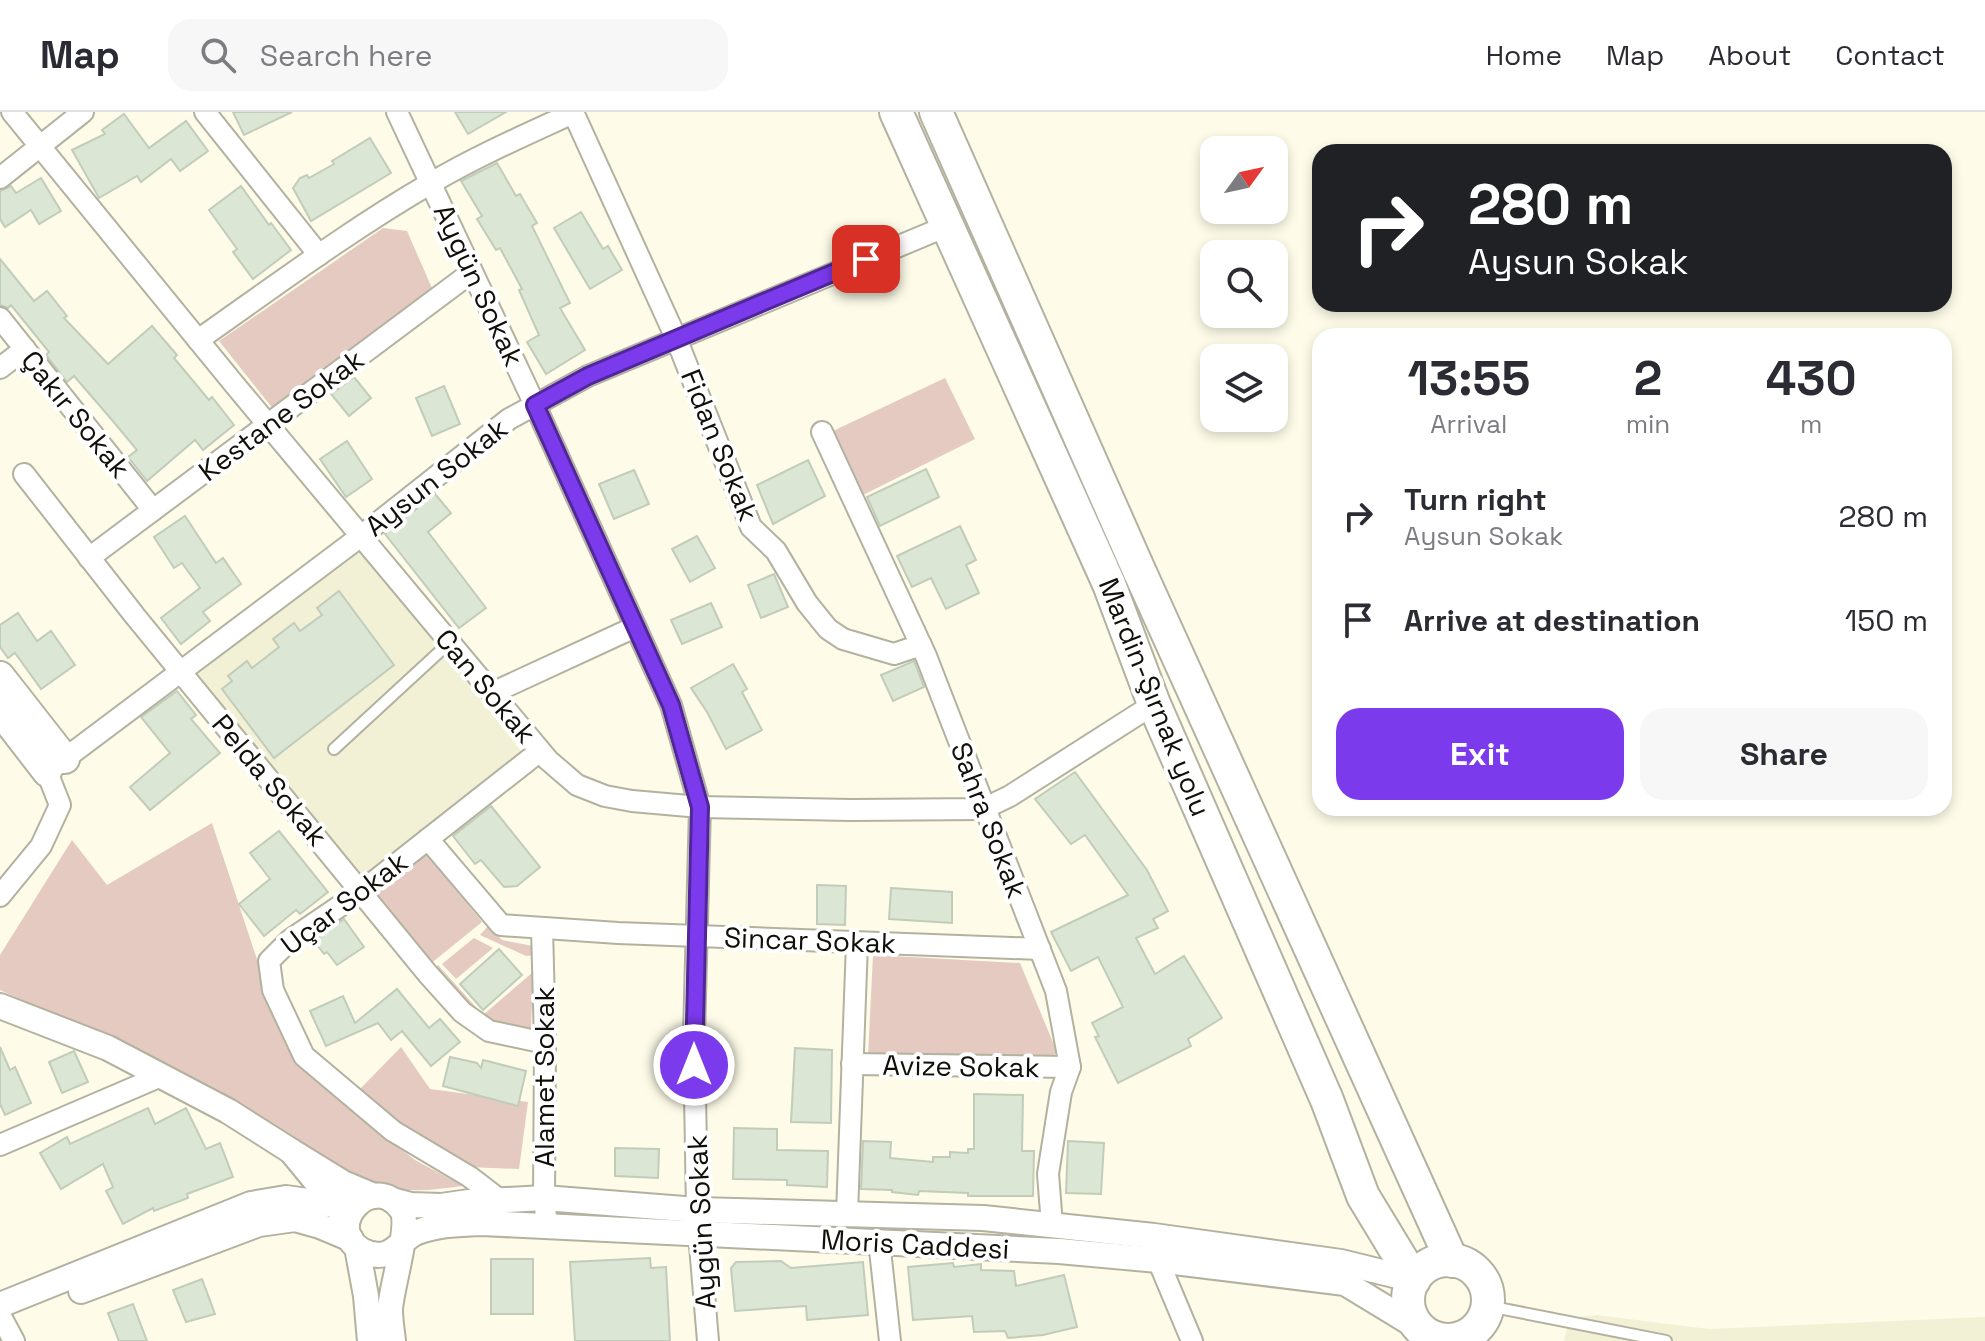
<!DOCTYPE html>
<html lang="en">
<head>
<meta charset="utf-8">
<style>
	:root { --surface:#fff; --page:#f7f7f7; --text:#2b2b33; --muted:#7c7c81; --line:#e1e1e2; --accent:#7c3aed }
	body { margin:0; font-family:"Space Grotesk",sans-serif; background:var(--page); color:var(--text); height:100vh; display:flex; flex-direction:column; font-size:30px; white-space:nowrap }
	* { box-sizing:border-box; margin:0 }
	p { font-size:26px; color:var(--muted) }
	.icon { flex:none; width:44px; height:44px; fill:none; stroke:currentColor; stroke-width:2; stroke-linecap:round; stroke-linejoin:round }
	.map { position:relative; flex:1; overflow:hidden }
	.details { position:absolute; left:1312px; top:216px; width:640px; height:488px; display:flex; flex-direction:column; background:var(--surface); border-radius:24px; box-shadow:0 4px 12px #0003 }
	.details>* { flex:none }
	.top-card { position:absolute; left:1312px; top:32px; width:640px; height:168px; border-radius:24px; box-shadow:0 4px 12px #0003; background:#202124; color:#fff; overflow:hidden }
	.needle { width:52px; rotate:57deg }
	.buttons { position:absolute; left:1200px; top:24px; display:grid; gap:16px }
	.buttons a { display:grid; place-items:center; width:88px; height:88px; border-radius:16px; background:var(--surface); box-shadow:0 4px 12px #0003; font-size:40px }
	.pin { position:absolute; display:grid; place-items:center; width:68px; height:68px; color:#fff; margin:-34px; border-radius:16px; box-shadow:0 4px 12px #0006 }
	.me { position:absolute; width:88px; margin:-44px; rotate:0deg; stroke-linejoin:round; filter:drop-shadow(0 0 6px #0008) }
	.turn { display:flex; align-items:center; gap:28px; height:168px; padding:0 24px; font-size:36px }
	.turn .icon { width:104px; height:104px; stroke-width:2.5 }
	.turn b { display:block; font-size:56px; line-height:68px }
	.eta { display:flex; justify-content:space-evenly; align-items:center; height:136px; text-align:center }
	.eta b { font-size:48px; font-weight:800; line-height:56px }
	.button { display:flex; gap:16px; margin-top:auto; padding:16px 24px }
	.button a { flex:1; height:92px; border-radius:24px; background:var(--accent); color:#fff; font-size:32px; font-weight:800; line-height:92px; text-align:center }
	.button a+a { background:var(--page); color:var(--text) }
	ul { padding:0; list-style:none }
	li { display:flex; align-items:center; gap:24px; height:104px; padding:0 24px }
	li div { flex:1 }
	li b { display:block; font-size:30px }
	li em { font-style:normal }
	header { display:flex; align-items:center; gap:48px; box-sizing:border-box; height:112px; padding:0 40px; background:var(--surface); border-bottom:2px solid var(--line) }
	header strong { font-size:38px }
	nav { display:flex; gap:44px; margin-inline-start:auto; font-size:28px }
	.search { width:560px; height:72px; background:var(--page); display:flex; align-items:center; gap:20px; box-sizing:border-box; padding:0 28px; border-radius:24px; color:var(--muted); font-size:30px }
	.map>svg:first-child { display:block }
	.built { fill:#f2f0d5 }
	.green { fill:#e4cac0 }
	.building { fill:#dbe6d5; stroke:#c1ccbb; stroke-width:2 }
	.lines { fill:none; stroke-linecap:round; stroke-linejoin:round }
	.service-casing { stroke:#b3b19f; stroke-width:14 }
	.minor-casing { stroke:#b3b19f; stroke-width:24 }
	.tertiary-casing { stroke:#b3b19f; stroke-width:28 }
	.secondary-casing { stroke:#b3b19f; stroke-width:32 }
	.trunk-casing { stroke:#b3b19f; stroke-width:36 }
	.service { stroke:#fff; stroke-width:10 }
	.minor { stroke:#fff; stroke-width:20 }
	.tertiary { stroke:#fff; stroke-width:24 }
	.secondary { stroke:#fff; stroke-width:28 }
	.trunk { stroke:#fff; stroke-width:32 }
	.route-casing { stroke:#51269a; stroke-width:20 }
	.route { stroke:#7c3aed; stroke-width:14 }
	.labels { text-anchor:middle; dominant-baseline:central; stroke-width:8; stroke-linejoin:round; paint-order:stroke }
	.street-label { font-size:28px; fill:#100f09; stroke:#fff }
</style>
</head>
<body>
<header>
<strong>Map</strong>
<div class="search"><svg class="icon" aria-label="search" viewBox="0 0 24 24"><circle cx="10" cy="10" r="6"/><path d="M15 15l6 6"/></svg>Search here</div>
<nav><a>Home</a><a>Map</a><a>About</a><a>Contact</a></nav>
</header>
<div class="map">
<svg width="1985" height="1229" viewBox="0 0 1985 1229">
	<rect width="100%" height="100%" fill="#fefce9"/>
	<!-- built -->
	<g class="built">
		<path d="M360 434 521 639 359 767 198 562Z"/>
		<path d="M1597 1203 1709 1217 1985 1205V1229H1564L1569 1206Z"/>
	</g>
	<!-- green -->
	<g class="green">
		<path d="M383 116 407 119 432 176 274 298 219 229Z"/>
		<path d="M945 266 975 327 863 383 833 319Z"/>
		<path d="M212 711 276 905 360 1005 415 1048 463 1074C438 1077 409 1082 385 1074 331 1055 285 1019 236 992 159 950 79 915 0 878V843L72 728 107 773Z"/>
		<path d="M421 735 482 810 429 853 368 779Z"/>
		<path d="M488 814 502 828 533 834 534 843 526 844 480 823Z"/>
		<path d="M474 826 493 836 456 867 442 852Z"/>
		<path d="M873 843 1020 851 1057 940 1045 952 868 944Z"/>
		<path d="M438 853 483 903 533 860 531 917 523 922 484 912 433 859Z"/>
		<path d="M401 935 430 977 528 990 519 1057 468 1055 404 1018 360 977Z"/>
	</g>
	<!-- building -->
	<g class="building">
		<path d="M233 0H292L244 23Z"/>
		<path d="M455 0H506L468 22Z"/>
		<path d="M124 2 149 36 186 9 208 39 180 59 171 47 141 70 137 64 99 86 72 38 105 22 102 18Z"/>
		<path d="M370 26 391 61 311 109 293 76 300 66 307 63 309 66 334 52 332 49Z"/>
		<path d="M497 51 516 84 520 82 537 111 532 114 570 191 560 196 585 238 546 262 527 230 539 223 519 178 522 177 500 136 496 138 477 107 482 104 461 69Z"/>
		<path d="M41 66 61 99 39 112 31 98 5 115 0 107V79L11 74 16 81Z"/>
		<path d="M241 74 269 113 271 111 291 138 253 167 233 140 237 137 209 98Z"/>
		<path d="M581 100 603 137 608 134 622 158 590 177 554 116Z"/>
		<path d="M0 147 34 189 47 179 67 204 64 206 108 252 152 214 177 243 174 246 209 288 212 285 234 313 203 338 195 328 147 369 128 345 137 338 112 308 74 264 67 270 46 243 49 240 11 193 8 196 0 193Z"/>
		<path d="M354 265 371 286 349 304 331 282Z"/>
		<path d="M444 274 460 312 432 324 416 286Z"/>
		<path d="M347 329 372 367 346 385 320 347Z"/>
		<path d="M808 348 825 384 773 412 757 373Z"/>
		<path d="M926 357 939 385 880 414 867 385Z"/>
		<path d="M634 358 649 392 614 407 599 372Z"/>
		<path d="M435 382 451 401 428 420 486 496 459 516 385 422Z"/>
		<path d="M185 404 216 451 223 446 241 472 203 500 210 509 181 532 161 506 200 476 182 451 174 456 154 425Z"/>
		<path d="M960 414 976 448 966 453 979 481 946 497 931 466 912 475 897 444Z"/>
		<path d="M697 424 715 456 690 470 672 437Z"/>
		<path d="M774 462 788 495 761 506 748 473Z"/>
		<path d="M339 479 394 553 274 646 222 577 232 569 228 564 247 549 252 556 279 535 273 527 294 511 300 519 322 503 317 496Z"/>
		<path d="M711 491 722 515 682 532 671 508Z"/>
		<path d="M18 501 37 529 51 519 75 553 41 577 15 541 8 546 0 535V513Z"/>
		<path d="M914 549 924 575 893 589 881 563Z"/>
		<path d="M733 552 747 577 742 580 762 618 726 637 707 600 691 576Z"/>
		<path d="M177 579 196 603 191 607 220 641 150 698 130 675 170 641 141 605Z"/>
		<path d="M1075 660 1147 758 1168 799 1153 807 1158 816 1136 826 1155 862 1184 844 1222 906 1188 927 1191 934 1118 971 1095 925 1099 924 1092 911 1123 895 1098 845 1071 859 1051 820 1128 783 1085 723 1071 732 1035 687Z"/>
		<path d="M491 694 540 755 517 774 504 775 481 748 475 752 453 724Z"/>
		<path d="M279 719 328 780 300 802 296 798 264 824 239 792 270 767 250 741Z"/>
		<path d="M817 773 846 774 845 813 817 812Z"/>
		<path d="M891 776 952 780V811L889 807Z"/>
		<path d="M344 807 364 835 337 853 327 840 324 842 314 829Z"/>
		<path d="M499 837 522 863 483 898 460 872Z"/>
		<path d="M397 877 429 916 440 907 460 930 431 954 402 919 391 928 378 911 326 934 310 899 343 884 355 911Z"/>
		<path d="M0 935 10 958 15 955 31 991 5 1003 0 992Z"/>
		<path d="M795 936 832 938 831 1011 791 1010Z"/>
		<path d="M74 939 88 970 62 981 49 950Z"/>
		<path d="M450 945 477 951 481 956 483 948 526 959 518 994 443 974Z"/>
		<path d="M974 982 1023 983 1022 1039H1034L1033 1084H968V1081L919 1079 918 1083 892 1080V1078L861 1077 863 1029 891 1030 890 1046 933 1050V1045H950V1040L968 1041V1037H974Z"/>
		<path d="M148 996 155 1012 186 996 206 1037 220 1031 233 1065 187 1082 188 1086 154 1099 153 1096 123 1112 106 1079 113 1075 103 1052 61 1077 40 1041 67 1025 70 1032Z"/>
		<path d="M734 1016 777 1017V1038L828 1039 827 1075 787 1073V1068L733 1067Z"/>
		<path d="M1068 1029 1104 1031 1101 1082 1066 1081Z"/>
		<path d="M615 1036 659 1037 658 1066 615 1064Z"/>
		<path d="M650 1146 651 1156 666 1155 670 1229H575L570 1150Z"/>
		<rect x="491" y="1147" width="42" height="55"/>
		<path d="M781 1149 791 1156 863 1150 868 1203 807 1208 806 1194 735 1199 731 1156 736 1150Z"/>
		<path d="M953 1151 954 1155 981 1152V1158L1014 1159 1016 1174 1064 1163 1077 1215 1043 1223 1008 1226 1005 1219 974 1220 972 1204 913 1208 908 1155Z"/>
		<path d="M202 1167 215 1202 186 1210 173 1178Z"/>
		<path d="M133 1192 147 1229H119L108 1201Z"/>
	</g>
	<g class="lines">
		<!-- service casing -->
		<g class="service-casing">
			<g id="service">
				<path d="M334 637 449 531"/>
				<path d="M1488 1194 1666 1229"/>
			</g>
		</g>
		<!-- minor casing -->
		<g class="minor-casing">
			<g id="minor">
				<path d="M12 0 234 272 548 648 577 673 605 684 632 689 700 695 851 698 983 697 1010 684 1154 592"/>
				<path d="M205 0 319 143"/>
				<path d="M397 0 535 293 671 593 700 695 694 924 697 1098 708 1229"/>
				<path d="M573 0 676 226 751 415 776 439 807 491 828 517 843 527 894 542 921 533"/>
				<path d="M0 66 83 0"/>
				<path d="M0 206 153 398"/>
				<path d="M198 228C275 174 350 118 431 71 477 44 525 23 573 1"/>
				<path d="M0 256 25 237"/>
				<path d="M822 320 926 544 1056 879 1070 955 1061 980 1048 1062 1052 1113"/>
				<path d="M24 362 135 504 427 861 462 900 489 919 545 931"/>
				<path d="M89 446 472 160"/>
				<path d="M492 581 635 515"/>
				<path d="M428 727 501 813 618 821 1040 837"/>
				<path d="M0 784 41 734 60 693 47 660 361 424 509 307 588 264 947 114"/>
				<path d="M542 816 545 931 544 1086 547 1114"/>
				<path d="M852 952 1070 955"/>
				<path d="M0 1033 161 964"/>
				<path d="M500 1088 470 1065 393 1019 304 944 273 878 269 849 290 828 362 779 540 639"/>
				<path d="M847 1102 857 831"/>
				<path d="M879 1129 890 1229"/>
				<path d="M1156 1136 1158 1148 1192 1229"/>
				<path d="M0 1203 14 1229"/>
			</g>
		</g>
		<!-- tertiary casing -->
		<g class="tertiary-casing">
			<g id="tertiary">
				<path d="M0 894 108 936 228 999 291 1039"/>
				<path d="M392 1088 411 1093 441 1094 469 1090 544 1086 697 1098 983 1106 1154 1124 1341 1150 1414 1168"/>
				<path d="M341 1100 291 1039 343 1071 374 1084"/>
				<path d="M357 1135 366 1184 370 1229"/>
				<path d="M81 1179 259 1112 295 1107 320 1114 351 1127"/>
				<path d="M0 1193 251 1092 286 1086 336 1093 357 1092"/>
				<path d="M393 1229C392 1219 390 1208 390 1198 391 1175 412 1112 401 1097 373 1058 322 1114 361 1138 368 1142 377 1144 385 1142 397 1139 404 1126 415 1121 437 1112 459 1112 482 1111L1059 1139 1158 1148 1345 1171 1419 1216"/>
			</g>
		</g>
		<!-- secondary casing -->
		<g class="secondary-casing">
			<g id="secondary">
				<path d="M0 564 65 647"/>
				<path d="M0 599 47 660"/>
			</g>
		</g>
		<!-- trunk casing -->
		<g class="trunk-casing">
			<g id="trunk">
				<path d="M896 0 1109 472 1154 592 1327 988 1363 1084 1414 1168"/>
				<path d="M936 0 1138 456 1452 1149"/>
				<circle cx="1448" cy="1188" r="40"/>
			</g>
		</g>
		<!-- service -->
		<use href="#service" class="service"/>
		<!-- minor -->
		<use href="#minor" class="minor"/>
		<!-- tertiary -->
		<use href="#tertiary" class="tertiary"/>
		<!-- secondary -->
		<use href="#secondary" class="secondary"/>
		<!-- trunk -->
		<use href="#trunk" class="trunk"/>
	</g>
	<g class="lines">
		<!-- route casing -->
		<g class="route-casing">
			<path id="route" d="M694 953 700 695 671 593 535 293 588 264 866 147"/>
		</g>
		<!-- route -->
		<use href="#route" class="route"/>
	</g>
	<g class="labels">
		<!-- street labels -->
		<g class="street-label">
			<text transform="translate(479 173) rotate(65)">Aygün Sokak</text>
			<text transform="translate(76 302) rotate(51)">Çakır Sokak</text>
			<text transform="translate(281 303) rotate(-37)">Kestane Sokak</text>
			<text transform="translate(720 333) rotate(68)">Fidan Sokak</text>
			<text transform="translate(436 365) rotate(-38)">Aysun Sokak</text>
			<text transform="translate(486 574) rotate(50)">Can Sokak</text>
			<text transform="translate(1155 585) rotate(68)">Mardin-Şırnak yolu</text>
			<text transform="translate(270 668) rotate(50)">Pelda Sokak</text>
			<text transform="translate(989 708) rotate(69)">Sahra Sokak</text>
			<text transform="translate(344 791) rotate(-37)">Uçar Sokak</text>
			<text transform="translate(810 828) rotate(2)">Sincar Sokak</text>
			<text transform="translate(961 954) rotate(1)">Avize Sokak</text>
			<text transform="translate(544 965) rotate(-90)">Alamet Sokak</text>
			<text transform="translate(701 1110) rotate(-93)">Aygün Sokak</text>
			<text transform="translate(915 1132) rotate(3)">Moris Caddesi</text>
		</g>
	</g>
</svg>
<div class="buttons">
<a><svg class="needle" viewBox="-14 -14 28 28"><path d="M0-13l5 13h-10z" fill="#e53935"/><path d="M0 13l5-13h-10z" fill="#7c7c81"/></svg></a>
<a><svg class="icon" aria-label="search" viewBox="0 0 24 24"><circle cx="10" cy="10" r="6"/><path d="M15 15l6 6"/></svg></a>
<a><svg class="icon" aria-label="layers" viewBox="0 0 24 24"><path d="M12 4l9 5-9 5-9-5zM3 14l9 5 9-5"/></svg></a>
</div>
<div class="pin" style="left:866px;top:147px;background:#d93025"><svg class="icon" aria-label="arrive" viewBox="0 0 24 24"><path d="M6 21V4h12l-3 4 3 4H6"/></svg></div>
<svg class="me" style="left:694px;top:953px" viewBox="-20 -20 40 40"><circle r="17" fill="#7c3aed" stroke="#fff" stroke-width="3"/><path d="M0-11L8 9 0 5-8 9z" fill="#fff"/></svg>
<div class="top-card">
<div class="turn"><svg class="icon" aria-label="right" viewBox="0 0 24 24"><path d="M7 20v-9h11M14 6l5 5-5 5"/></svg><div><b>280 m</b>Aysun Sokak</div></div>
</div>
<section class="details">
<div class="eta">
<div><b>13:55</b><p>Arrival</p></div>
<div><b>2</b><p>min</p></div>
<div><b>430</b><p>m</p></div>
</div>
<ul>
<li><svg class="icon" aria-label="right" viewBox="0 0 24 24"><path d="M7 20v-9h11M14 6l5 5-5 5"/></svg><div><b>Turn right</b><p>Aysun Sokak</p></div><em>280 m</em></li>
<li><svg class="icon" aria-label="arrive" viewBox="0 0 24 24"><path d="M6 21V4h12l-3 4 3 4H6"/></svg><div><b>Arrive at destination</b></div><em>150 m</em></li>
</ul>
<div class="button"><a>Exit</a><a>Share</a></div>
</section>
</div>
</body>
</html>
